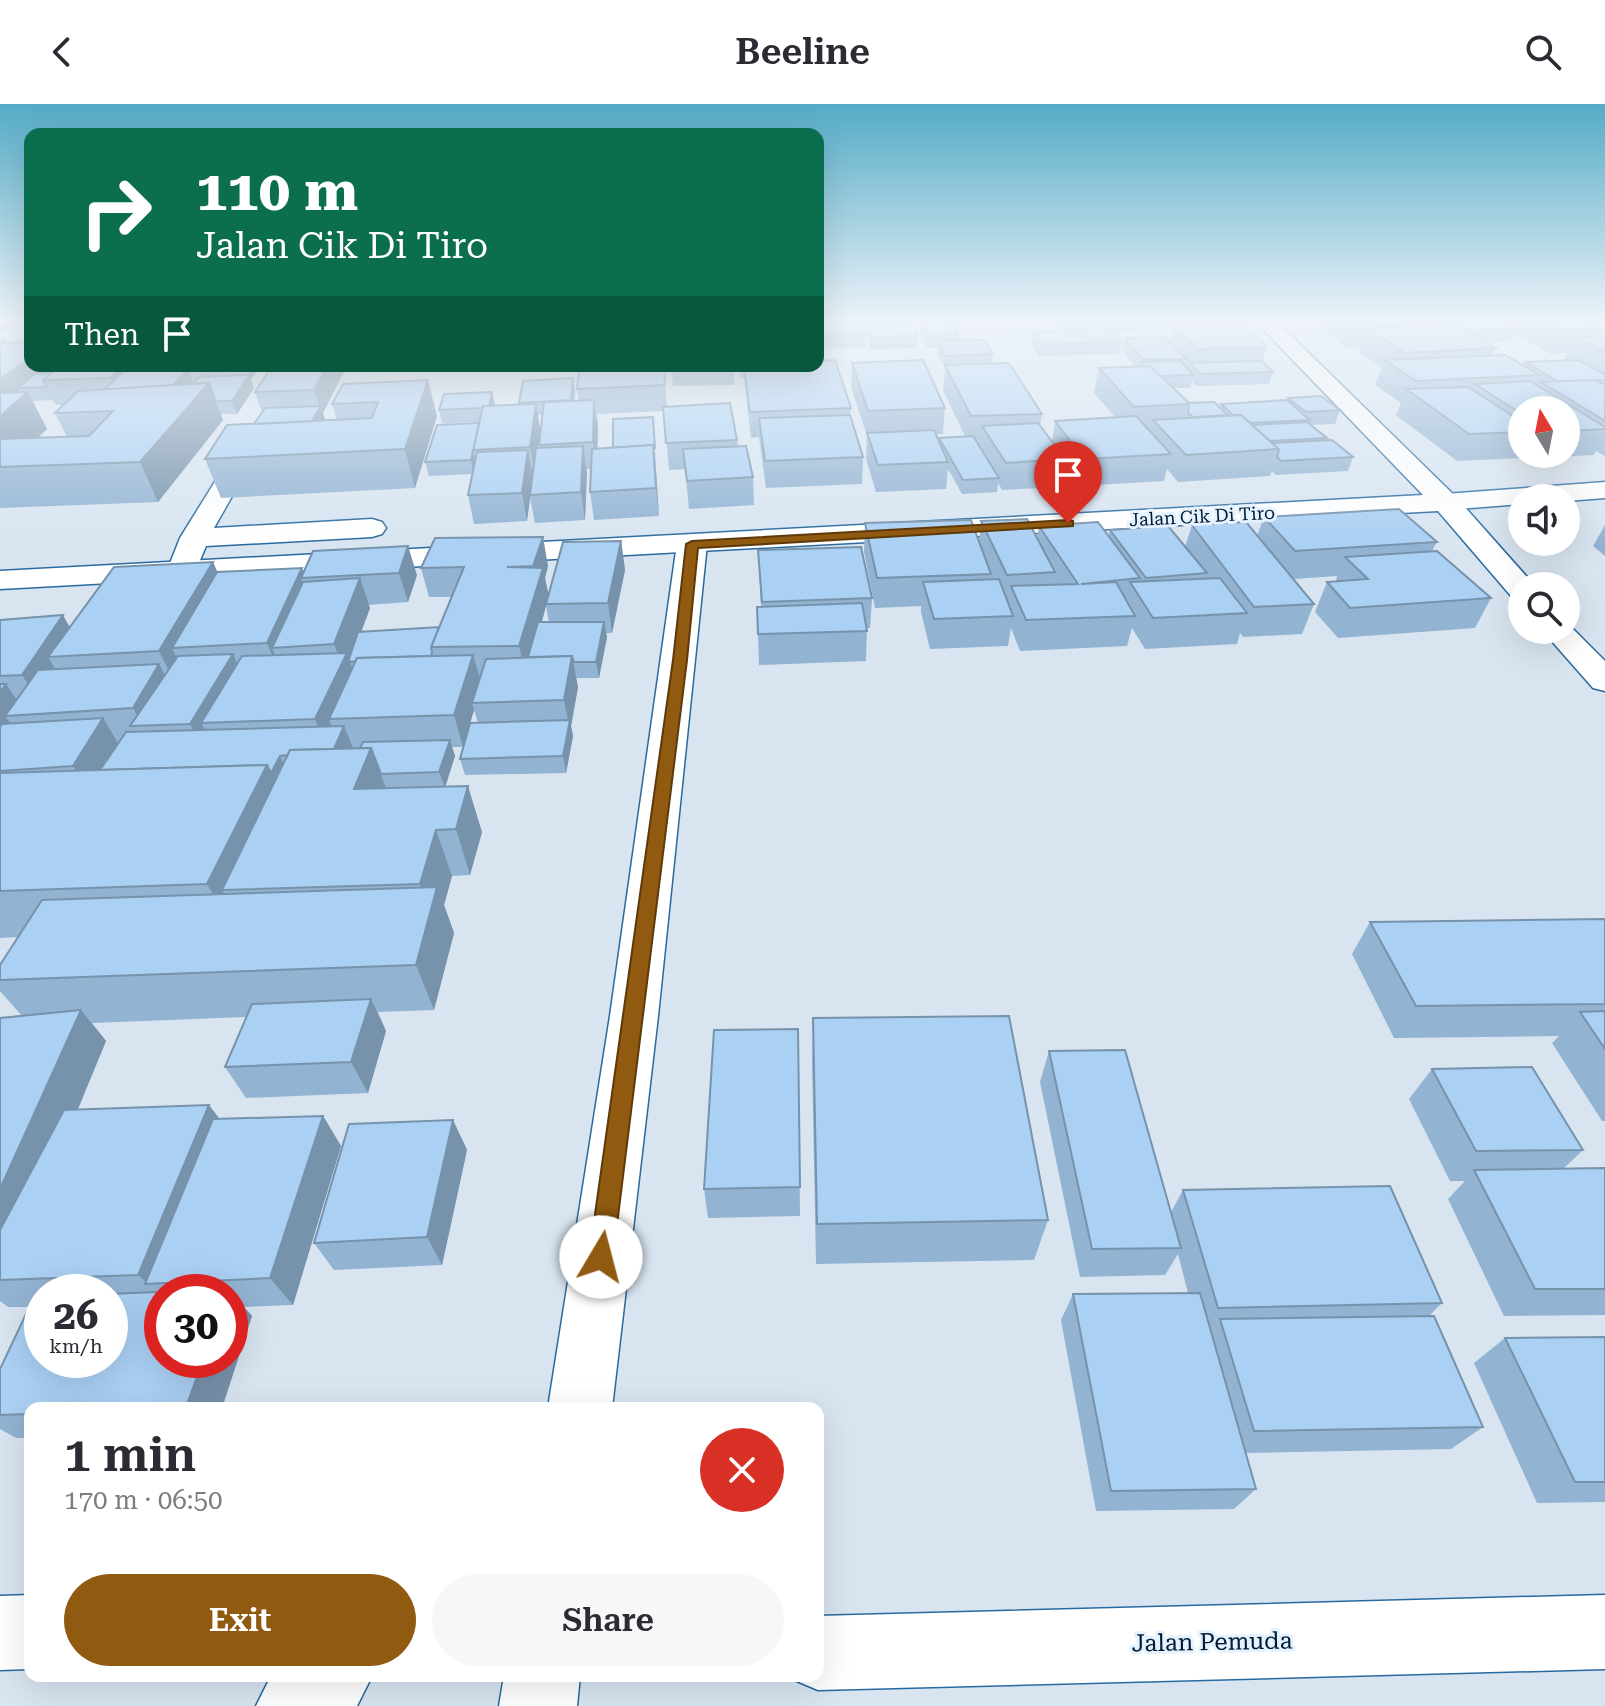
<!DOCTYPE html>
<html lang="en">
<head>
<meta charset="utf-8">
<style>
	:root { --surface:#fff; --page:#f7f7f7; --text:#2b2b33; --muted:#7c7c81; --accent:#905a10 }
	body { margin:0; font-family:"Roboto Serif",serif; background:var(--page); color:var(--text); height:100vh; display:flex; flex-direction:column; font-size:30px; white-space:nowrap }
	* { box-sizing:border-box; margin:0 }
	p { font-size:26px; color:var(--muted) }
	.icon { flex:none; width:44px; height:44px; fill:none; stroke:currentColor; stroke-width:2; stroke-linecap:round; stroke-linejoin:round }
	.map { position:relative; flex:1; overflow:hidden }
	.drawer { position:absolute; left:24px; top:1298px; width:800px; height:280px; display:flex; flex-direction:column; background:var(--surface); border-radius:16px; box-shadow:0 8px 32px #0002 }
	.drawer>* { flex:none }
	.top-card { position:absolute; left:24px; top:24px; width:800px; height:244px; border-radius:16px; box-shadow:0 8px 32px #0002; background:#0b6e4f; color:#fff; overflow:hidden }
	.needle { width:52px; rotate:350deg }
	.buttons { position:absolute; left:1508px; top:292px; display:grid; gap:16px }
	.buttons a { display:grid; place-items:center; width:72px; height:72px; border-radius:50%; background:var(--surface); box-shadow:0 8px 32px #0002; font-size:40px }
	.speed { position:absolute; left:24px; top:1170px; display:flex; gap:16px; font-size:40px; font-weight:700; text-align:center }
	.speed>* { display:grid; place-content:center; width:104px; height:104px; border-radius:50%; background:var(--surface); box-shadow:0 8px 32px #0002; line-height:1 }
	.speed small { font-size:20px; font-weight:400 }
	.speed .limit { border:12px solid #d22; background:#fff; color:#111 }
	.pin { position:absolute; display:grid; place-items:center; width:68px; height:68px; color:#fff; margin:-82px -34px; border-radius:50% 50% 50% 0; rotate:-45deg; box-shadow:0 0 8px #0007 }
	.pin .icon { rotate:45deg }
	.me { position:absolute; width:88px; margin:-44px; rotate:8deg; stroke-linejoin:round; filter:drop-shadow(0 0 6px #0008) }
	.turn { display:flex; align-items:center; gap:28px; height:168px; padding:0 40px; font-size:36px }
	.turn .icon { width:104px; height:104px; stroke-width:2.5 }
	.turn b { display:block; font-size:56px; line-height:68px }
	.then { display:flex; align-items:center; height:76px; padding:0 40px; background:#0003; gap:16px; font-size:30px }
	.round { display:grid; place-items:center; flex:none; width:84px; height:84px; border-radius:42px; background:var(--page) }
	.summary { display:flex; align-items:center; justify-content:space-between; height:136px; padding:0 40px }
	h1 { font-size:48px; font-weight:600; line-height:60px }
	.cta { display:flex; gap:16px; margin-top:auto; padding:16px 40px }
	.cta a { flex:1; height:92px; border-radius:48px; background:var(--accent); color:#fff; font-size:32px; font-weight:600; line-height:92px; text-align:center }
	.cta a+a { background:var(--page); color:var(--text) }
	header { display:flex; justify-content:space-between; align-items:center; height:104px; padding:0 40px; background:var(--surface); font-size:36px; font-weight:600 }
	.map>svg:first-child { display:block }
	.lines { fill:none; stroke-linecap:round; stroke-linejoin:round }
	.street-casing { stroke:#286aa0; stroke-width:3 }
	.secondary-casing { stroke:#286aa0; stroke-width:3 }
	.street { fill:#fff; fill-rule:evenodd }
	.secondary { fill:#fff; fill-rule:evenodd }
	.wall { fill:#92b3d2; fill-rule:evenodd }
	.shaded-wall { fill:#7792ab }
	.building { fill:#aad0f4; stroke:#7792ab; stroke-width:2 }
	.route { fill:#905a10; stroke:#5e3a0a; stroke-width:2 }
	.labels { text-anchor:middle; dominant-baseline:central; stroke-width:6; stroke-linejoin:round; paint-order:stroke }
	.far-street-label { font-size:18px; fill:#011b31; stroke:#e5f2ff }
	.near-street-label { font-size:24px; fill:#011b31; stroke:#e5f2ff }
</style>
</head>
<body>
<header><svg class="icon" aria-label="back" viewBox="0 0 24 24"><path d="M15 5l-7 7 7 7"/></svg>Beeline<svg class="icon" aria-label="search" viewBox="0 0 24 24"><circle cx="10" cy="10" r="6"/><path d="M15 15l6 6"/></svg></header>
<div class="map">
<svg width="1605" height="1602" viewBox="0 0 1605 1602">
	<rect width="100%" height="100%" fill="#d8e5f1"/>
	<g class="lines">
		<!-- street casing -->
		<g class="street-casing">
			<g id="street">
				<path d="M262 348 271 351 275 356 271 361 247 366 214 424 372 415 382 418 386 424 382 430 372 433 206 442 193 473 182 476 171 473 167 467 180 434 229 355Z"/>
				<path d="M1605 378V394L1566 397V394H1522V400L1445 406 1435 404 1431 398 1435 392 1445 390Z"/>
				<path d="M692 431 702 434 707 440 658 912 612 1304H548L610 912 677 440 682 434Z"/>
				<path d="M30 1491V1565L0 1566V1492Z"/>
				<path d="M1605 1491V1565L818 1586 792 1575 790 1572H818V1512Z"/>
				<path d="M271 1572H372L357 1602H256Z"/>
				<path d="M504 1572H580L577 1602H499Z"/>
			</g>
		</g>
		<!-- secondary casing -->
		<g class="secondary-casing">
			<g id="secondary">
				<path d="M1256 218H1277L1455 392 1535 482H1522V494L1511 492 1438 407 0 485V467L1423 391Z"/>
				<path d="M1566 518 1605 557V587L1593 584 1542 526H1566Z"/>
			</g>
		</g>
		<!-- street -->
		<use href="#street" class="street"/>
		<!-- secondary -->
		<use href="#secondary" class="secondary"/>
	</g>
	<!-- wall -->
	<g class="wall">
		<path d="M818 218H913L918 232 917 244 871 245 866 231V227H864L865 231V243L818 244Z"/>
		<path d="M920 218H982V222H953L958 231 957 237 993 250 992 260 1042 310 1040 322 1052 338 1055 317 1115 313 1094 289 1099 264 1136 263 1122 246 1125 234 1171 239 1174 224 1141 225 1140 223 1139 228H1114L1122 238 1119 250 1039 252 1032 240 1033 228H1063L1058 221V218H1210V221H1218L1215 218H1249L1247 225 1267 243 1262 258 1273 268 1269 280 1196 282 1192 277 1190 284H1173L1189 299 1220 303 1221 300 1287 297 1288 294 1340 306 1335 320 1311 321 1327 334 1326 336 1353 353 1348 367 1276 371 1272 367 1270 372 1178 378 1167 365 1164 377 1079 382 1064 361 1060 383 1002 386 998 379 997 388 962 390 948 365 946 385 876 388 866 355 867 332 851 283 852 259 945 304 943 330H936L939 337V334L965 332 943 286 945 264 937 250 938 244H927L920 227Z"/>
		<path d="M1308 218H1605V352L1596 347 1594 351 1536 354 1530 350H1566V306H1522V350H1524L1522 354 1457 357 1396 311 1401 299 1375 281 1382 264 1359 248 1360 243 1347 244 1320 225 1321 221H1313ZM1513 229 1551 250 1567 249 1563 257 1525 258 1523 262 1493 251 1496 244 1486 238 1510 237Z"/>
		<path d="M0 233 8 239 30 262H137L139 266 260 262 251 276 254 284 237 310H221L223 316 158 398 0 404ZM53 296 56 301H64L55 309 67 333H38L47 325 32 297Z"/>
		<path d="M347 262 323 309 325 317 337 316 332 300 343 280 437 312 415 384 221 394 205 355 254 320 262 308 255 288Z"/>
		<path d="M512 262H559L512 263Z"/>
		<path d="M671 262H734V281L673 282Z"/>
		<path d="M739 262H818L851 304 850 311 863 353 862 380 766 384 759 333 751 334 744 274 740 275Z"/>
		<path d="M664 263 667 302 737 336 738 343 753 373 754 401 689 405 685 365 669 366 664 307 596 310 598 322 597 344H613L653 313 659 412 594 416 590 388 591 365H587L585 416 535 419 530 394 527 417 474 420 468 391 472 370 429 372 425 358 479 318 442 319 439 306 519 300V299L575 287 574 297H579L577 285ZM538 311H542L539 344H538L540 325Z"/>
		<path d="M1264 413 1437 438 1432 447 1491 494 1475 524 1338 534 1315 508 1327 478 1336 477 1337 472 1294 475 1314 500 1302 530 1243 533 1240 529 1237 540 1145 545 1132 524 1127 542 1020 547 1011 524 1008 542 930 545 921 508V502L875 504 864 448 865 419 979 438 981 417 1037 434 1039 422 1108 432 1110 426 1185 443 1192 421 1257 432Z"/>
		<path d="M1605 421V452L1593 442Z"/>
		<path d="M621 437 625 466 612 529H606L607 533 599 574H576L578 583 571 622 573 632 566 669 465 671 460 655 478 619 474 606 463 643H452L455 652 445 682 482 728 470 771 452 772 444 801 454 829 434 906 378 908 386 927 368 989 246 994 225 963 246 913 92 919 106 937 78 1005 220 1015 323 1012 341 1042 293 1201 244 1203 252 1212 222 1304H30V1334H16L0 1325V1265L30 1203H8L0 1197V914L22 912 0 887V861L18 833 0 834V516L70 523 213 458 217 468H304L313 447 417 471 408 498 368 501 370 504 361 528 439 523 452 493H429L421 464 548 462 545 474 548 491ZM546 502 549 518H542ZM42 1188H110V1256H42ZM162 1188H230V1256Z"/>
		<path d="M758 446 872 494 870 524H867L866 557 759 561 757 503H761Z"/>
		<path d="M1605 815V1017H1602L1552 939 1559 932 1394 934 1352 850 1370 818Z"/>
		<path d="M813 914 1048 1116 1034 1156 816 1160 812 959Z"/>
		<path d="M798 925 800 1112 708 1114 704 1085Z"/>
		<path d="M1049 947 1171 1108 1183 1086 1442 1199 1429 1212 1483 1323 1451 1345 1246 1349 1256 1385 1234 1405 1096 1407 1061 1216 1073 1190 1188 1189 1178 1150 1165 1171 1080 1173 1040 978Z"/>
		<path d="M1432 965 1583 1046 1563 1065 1605 1064V1211L1504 1212 1448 1095 1465 1077H1450L1409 995Z"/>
		<path d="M453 1016 467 1046 442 1161 334 1166 314 1139Z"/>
		<path d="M1605 1233V1398L1537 1399 1474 1259 1505 1234Z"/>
	</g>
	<!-- shaded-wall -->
	<g class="shaded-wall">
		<path d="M0 218H16L17 219 0 229Z"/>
		<path d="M5 233 17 257 0 268V236Z"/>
		<path d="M30 254V262H64L43 276 18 284 22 293 28 288 47 325 7 363H0V275Z"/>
		<path d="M123 262H137L144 277 117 288 110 274Z"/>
		<path d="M247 262H260L251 276 254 284 237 310 232 297 248 273 245 265Z"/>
		<path d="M327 262H347L323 309 325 315 313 336 309 323 320 304 314 286Z"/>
		<path d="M188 265 198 290 168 287Z"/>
		<path d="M573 274 575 287 573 310 571 296Z"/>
		<path d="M428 276 437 312 415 384 405 345Z"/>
		<path d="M209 279 223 316 158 398 140 358Z"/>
		<path d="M492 288 495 301 489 304Z"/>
		<path d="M594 296 598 322 597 365 593 338Z"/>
		<path d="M536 300 540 325 535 370 530 343Z"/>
		<path d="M653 341 656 368 659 412 656 384Z"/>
		<path d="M583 342 587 369 585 416 581 388Z"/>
		<path d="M528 346 533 373 527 417 522 389Z"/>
		<path d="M473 347 476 361 474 370 471 356Z"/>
		<path d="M543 433 548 462 545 474 549 493 546 500V502L526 573 519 542 533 462Z"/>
		<path d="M621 437 625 466 612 529 608 499Z"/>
		<path d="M408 442 417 471 408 498 399 469Z"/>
		<path d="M213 458 226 487 172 544 182 564 174 577 159 547Z"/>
		<path d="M302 464 306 474H301L311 499 272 544 282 566 280 570 267 539Z"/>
		<path d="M360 474 370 504 350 558 358 580 329 615 335 631 328 647 315 615 342 560 334 540Z"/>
		<path d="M63 511 80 542 48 553 60 573 42 602 22 571Z"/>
		<path d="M604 518 607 533 599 574 596 558Z"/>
		<path d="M233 550 247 581 201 619 213 641 206 652 190 620Z"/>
		<path d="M473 551 482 582 472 599 474 606 463 643 454 611Z"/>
		<path d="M572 552 578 583 571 622 573 632 566 669 563 652 569 622 564 596Z"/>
		<path d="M159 560 175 590 143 622 133 604Z"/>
		<path d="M6 580 26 610 5 612 16 627 0 651V588Z"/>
		<path d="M103 614 122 646 94 694 73 662Z"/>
		<path d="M344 622 357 653 332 650Z"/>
		<path d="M450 636 455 652 445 684 439 668Z"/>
		<path d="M371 644 388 690 354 685Z"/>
		<path d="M280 652 295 683 222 786 239 815 234 826 207 780 267 661Z"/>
		<path d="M468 682 482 728 470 771 456 725Z"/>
		<path d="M436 726 452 772 444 801 454 829 434 906 416 861 430 808 420 780Z"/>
		<path d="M371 895 386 927 368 989 351 958Z"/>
		<path d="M81 906 106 937 7 1176H0V1085Z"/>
		<path d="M209 1001 232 1031 147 1179 138 1171Z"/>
		<path d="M323 1012 341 1042 293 1201 270 1174Z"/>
		<path d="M453 1016 467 1046 442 1161 427 1133Z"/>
		<path d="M230 1188 252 1212 222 1304H188L186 1303 203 1256H230Z"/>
	</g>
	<!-- building -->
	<g class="building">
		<path d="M861 218 865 231 818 232V219Z"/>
		<path d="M912 218 918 232 871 233 866 219Z"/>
		<path d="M922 218H951L958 231 928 232Z"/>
		<path d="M1067 218H1102L1103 220H1069Z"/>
		<path d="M1351 218H1412L1355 220Z"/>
		<path d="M1448 218H1502L1515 225 1467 227 1455 220H1450L1447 219Z"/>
		<path d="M1546 218H1605V224L1562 226Z"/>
		<path d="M1242 220 1267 243 1197 245 1175 222Z"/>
		<path d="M1455 220 1496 244 1405 249 1367 224Z"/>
		<path d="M1112 226 1122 238 1041 240 1033 228Z"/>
		<path d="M1605 232V249L1575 233Z"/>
		<path d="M1165 233 1186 255 1144 256 1125 234Z"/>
		<path d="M985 236 993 250 945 252 938 237Z"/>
		<path d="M30 238V254L0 275V240L2 239Z"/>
		<path d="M1505 251 1540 271 1416 277 1385 256Z"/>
		<path d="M835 256 851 304 750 308 744 262H818V257Z"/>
		<path d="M923 256 945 304 868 307 852 259Z"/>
		<path d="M1578 256 1605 271V276L1559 278 1525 258Z"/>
		<path d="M1181 257 1193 271 1161 272 1150 262H1144L1141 258Z"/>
		<path d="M1262 257 1273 268 1200 270 1190 259Z"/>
		<path d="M1009 259 1042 310 971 312 945 261Z"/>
		<path d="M60 262H123L110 274 43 276Z"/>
		<path d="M191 262H247L245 265 189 267 188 265Z"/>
		<path d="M272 262H327L314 286 255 288Z"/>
		<path d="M1150 262 1190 300 1134 303 1099 264Z"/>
		<path d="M664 263 665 281 577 285 579 267Z"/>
		<path d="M188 265 173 281 104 286 124 267Z"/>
		<path d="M51 269 43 276 47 283 18 284 35 270Z"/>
		<path d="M249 271 232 297H216L209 279 193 280 199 273Z"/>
		<path d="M573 274 571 296 519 299 523 277Z"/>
		<path d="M428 276 405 345 205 355 227 321 372 314 378 298 332 300 343 280Z"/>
		<path d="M1595 276 1605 281V317L1541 278Z"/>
		<path d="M1530 277 1605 323V325L1566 327V306H1522V310L1475 280Z"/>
		<path d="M209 279 140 358 0 363V335L89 332 113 307 55 309 78 287Z"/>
		<path d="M1468 283 1522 318V328L1469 330 1406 285Z"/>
		<path d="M28 288 0 312V289Z"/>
		<path d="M492 288 489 302H483L482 304 439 306 444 290Z"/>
		<path d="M1321 292 1340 306 1306 308 1288 294Z"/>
		<path d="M594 296 593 338 539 341 544 298Z"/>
		<path d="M1287 296 1310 316 1250 319 1241 311H1233L1221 300Z"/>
		<path d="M1214 298 1228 311 1193 313 1188 309 1189 299Z"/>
		<path d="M730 299 737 336 666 339 663 303Z"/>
		<path d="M536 300 530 343 473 346 483 302Z"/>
		<path d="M321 302 312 317 254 320 265 304Z"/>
		<path d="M850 311 863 353 765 357 759 314Z"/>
		<path d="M1241 311 1279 345 1186 351 1153 316Z"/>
		<path d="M1136 312 1171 350 1084 355 1055 317Z"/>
		<path d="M653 313 655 344H654L653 341 613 344V315Z"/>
		<path d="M1307 318 1327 334 1270 337 1252 321Z"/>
		<path d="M479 319 471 356 425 358 437 321Z"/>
		<path d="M1038 319 1065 355 1006 359 982 322Z"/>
		<path d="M934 326 948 358 878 361 867 329Z"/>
		<path d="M973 332 999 374 963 376 939 334Z"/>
		<path d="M1332 336 1353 353 1281 357 1277 353 1279 345 1272 339Z"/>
		<path d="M653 341 656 384 590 388 592 345Z"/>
		<path d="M583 342 581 388 530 391 536 344Z"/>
		<path d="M746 342 753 373 687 377 683 345Z"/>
		<path d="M528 346 522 389 468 391 477 348Z"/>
		<path d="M1399 405 1437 438 1295 447 1264 413Z"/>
		<path d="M1027 415 1055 468 1007 471 981 417Z"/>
		<path d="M971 416 991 470 877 474 865 419Z"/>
		<path d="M1098 418 1140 474 1081 480 1116 478 1135 512 1026 516 1011 482 1078 480 1039 422Z"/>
		<path d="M1246 418 1314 500 1254 503 1192 421Z"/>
		<path d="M1168 422 1207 469 1146 474 1110 426Z"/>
		<path d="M543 433 533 462 507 463 543 464 519 542 431 543 464 463 421 464 435 434Z"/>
		<path d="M621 437 608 499 546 500 563 438Z"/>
		<path d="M408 442 399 469 301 474 313 447Z"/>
		<path d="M861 443 872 494 762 498 758 446Z"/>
		<path d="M1437 447 1491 494 1350 504 1327 478 1368 475 1345 453Z"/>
		<path d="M213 458 159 547 48 553 114 463Z"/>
		<path d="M302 464 267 539 172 544 217 468Z"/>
		<path d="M360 474 334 540 272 544 303 478Z"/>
		<path d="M1220 474 1247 509 1153 514 1130 478Z"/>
		<path d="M999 475 1013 512 934 515 923 478Z"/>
		<path d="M862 499 867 527 758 530 757 503Z"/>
		<path d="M63 511 22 571 0 572V516Z"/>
		<path d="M538 518H604L596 558H574L572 552 528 553Z"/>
		<path d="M439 523 431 543 432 548 431 552 357 554 356 557 350 558 349 555 358 528Z"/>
		<path d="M347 549 315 615 201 619 242 552Z"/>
		<path d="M233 550 190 620 130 622 178 552Z"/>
		<path d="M473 551 454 611 329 615 357 554Z"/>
		<path d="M572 552 564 596 472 599 486 555Z"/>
		<path d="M159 560 133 604 5 612 38 566Z"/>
		<path d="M0 580H6L0 588Z"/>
		<path d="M103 614 73 662 0 667V623L2 620Z"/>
		<path d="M570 616 563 652 460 655 470 619Z"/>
		<path d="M344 622 334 645 290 646 288 651 280 652 271 669 267 661 100 666 126 628Z"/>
		<path d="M450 636 439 668 381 670 371 644H360L363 638Z"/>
		<path d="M371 644 354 685 468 682 456 725 436 726 420 780 222 786 290 646Z"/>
		<path d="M267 661 207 780 0 787V669Z"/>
		<path d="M437 783 416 861 0 876V861L42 796Z"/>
		<path d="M1605 815V900L1416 902 1370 818Z"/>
		<path d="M371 895 351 958 225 963 252 900Z"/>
		<path d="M81 906 0 1085V914Z"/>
		<path d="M1605 907V945L1580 908Z"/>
		<path d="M1009 912 1048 1116 817 1120 813 914Z"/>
		<path d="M798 925 800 1083 704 1085 714 926Z"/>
		<path d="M1125 946 1181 1144 1092 1145 1049 947Z"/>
		<path d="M1532 963 1583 1046 1476 1047 1432 965Z"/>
		<path d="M209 1001 138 1171 0 1176V1126L64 1006Z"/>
		<path d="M323 1012 270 1174 145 1180 213 1015Z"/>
		<path d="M453 1016 427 1133 314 1139 349 1020Z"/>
		<path d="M1605 1064V1185H1535L1474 1066Z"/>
		<path d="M1390 1082 1442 1199 1218 1204 1183 1086Z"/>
		<path d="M227 1185 226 1188H162V1256H203L186 1303 30 1304V1310L0 1311V1265L34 1193H42V1256H110V1190Z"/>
		<path d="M1200 1189 1256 1385 1111 1387 1073 1190Z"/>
		<path d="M1434 1212 1483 1323 1254 1327 1220 1215Z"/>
		<path d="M1605 1233V1378H1575L1505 1234Z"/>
	</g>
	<!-- sky -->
	<linearGradient id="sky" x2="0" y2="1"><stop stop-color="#53abc6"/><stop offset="0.49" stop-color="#edf3f9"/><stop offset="1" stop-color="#edf3f9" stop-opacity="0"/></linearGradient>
	<rect width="1605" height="442" fill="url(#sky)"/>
	<!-- route -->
	<path class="route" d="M1068 416 1073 417V422L698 444 687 556 613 1153 609 1161 601 1165 592 1161 589 1153 673 556 686 440 692 437Z"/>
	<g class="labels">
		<!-- far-street labels -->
		<g class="far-street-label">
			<text transform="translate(1202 412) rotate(-3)">Jalan Cik Di Tiro</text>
		</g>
		<!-- near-street labels -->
		<g class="near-street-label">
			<text transform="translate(1212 1538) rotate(-1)">Jalan Pemuda</text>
		</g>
	</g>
</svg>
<div class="buttons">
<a><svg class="needle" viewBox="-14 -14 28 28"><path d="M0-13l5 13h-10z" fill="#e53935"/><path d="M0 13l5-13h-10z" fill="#7c7c81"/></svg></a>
<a><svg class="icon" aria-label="sound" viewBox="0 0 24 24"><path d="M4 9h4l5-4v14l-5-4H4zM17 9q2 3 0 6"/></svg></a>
<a><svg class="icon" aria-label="search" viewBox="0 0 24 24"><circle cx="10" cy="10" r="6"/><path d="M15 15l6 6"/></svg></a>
</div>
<div class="speed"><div>26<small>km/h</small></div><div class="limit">30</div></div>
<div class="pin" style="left:1068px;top:419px;background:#d93025"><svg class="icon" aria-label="arrive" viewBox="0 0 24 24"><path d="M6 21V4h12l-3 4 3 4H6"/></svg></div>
<svg class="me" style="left:601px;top:1153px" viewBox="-20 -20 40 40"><circle r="19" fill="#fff"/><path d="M0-13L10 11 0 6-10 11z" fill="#905a10"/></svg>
<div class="top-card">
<div class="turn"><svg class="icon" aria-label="right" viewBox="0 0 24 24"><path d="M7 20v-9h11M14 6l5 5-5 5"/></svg><div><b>110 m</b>Jalan Cik Di Tiro</div></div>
<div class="then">Then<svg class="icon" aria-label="arrive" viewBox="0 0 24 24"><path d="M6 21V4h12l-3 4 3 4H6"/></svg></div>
</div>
<section class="drawer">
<div class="summary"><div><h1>1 min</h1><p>170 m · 06:50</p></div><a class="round" style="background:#d93025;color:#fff"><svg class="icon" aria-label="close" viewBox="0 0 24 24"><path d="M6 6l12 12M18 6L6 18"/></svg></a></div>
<div class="cta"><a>Exit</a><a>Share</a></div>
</section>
</div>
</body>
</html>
